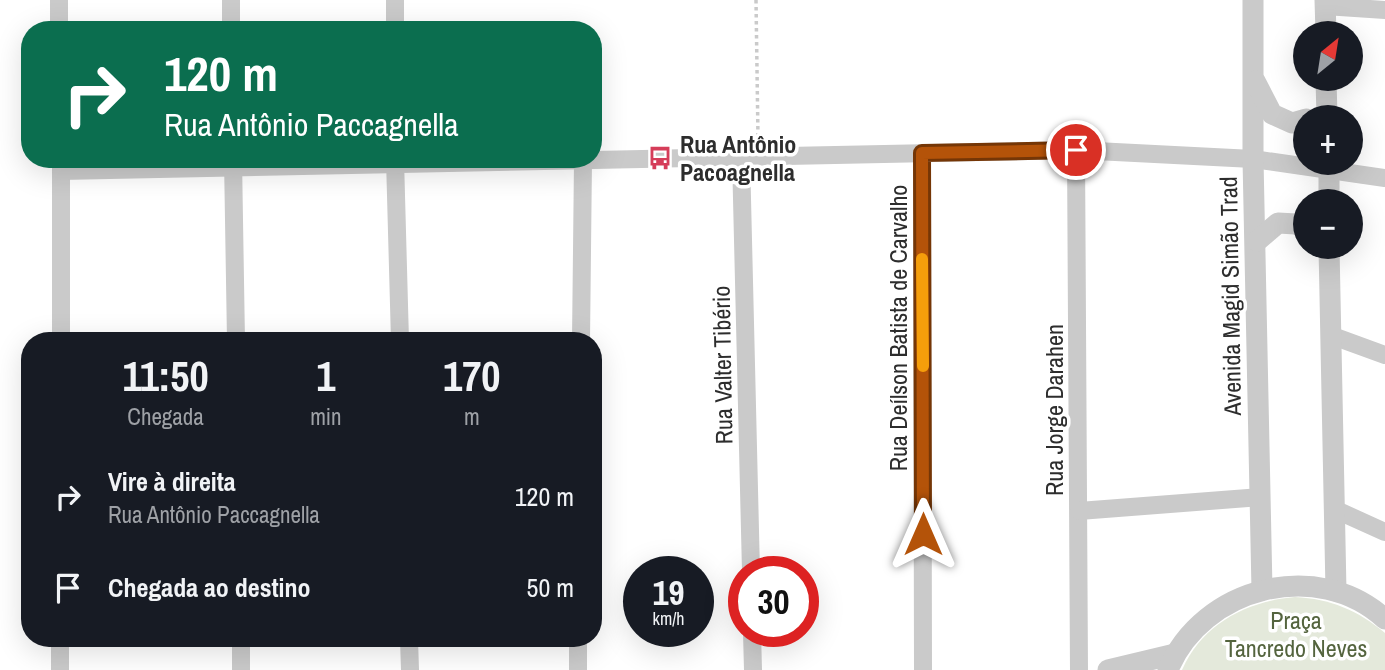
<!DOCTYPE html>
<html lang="pt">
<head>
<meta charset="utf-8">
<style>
	:root { --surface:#171b24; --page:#20242c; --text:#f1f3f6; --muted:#9ea1a6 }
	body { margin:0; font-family:"Archivo Narrow",sans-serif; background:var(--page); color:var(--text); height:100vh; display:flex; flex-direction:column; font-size:26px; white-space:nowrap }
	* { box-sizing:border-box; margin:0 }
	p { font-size:23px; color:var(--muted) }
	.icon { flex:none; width:38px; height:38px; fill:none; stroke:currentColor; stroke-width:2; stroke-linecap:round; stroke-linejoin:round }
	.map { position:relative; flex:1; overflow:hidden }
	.side { position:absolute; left:21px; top:332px; width:581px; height:315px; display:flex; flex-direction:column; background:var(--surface); border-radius:28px; box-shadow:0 7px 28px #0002 }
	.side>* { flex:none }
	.guide { position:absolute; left:21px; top:21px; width:581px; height:147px; border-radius:28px; box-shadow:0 7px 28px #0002; background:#0b6e4f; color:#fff; overflow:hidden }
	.needle { width:46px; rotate:30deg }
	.buttons { position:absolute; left:1293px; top:21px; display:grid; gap:14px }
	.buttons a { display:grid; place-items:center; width:70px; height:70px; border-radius:50%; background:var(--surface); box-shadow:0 7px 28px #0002; font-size:35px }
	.speed { position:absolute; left:623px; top:556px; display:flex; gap:14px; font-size:35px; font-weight:700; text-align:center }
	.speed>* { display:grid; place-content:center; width:91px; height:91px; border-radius:50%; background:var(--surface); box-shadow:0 7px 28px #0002; line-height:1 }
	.speed small { font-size:18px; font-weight:400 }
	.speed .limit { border:10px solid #d22; background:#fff; color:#111 }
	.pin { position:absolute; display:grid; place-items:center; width:60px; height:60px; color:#fff; margin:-30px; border:4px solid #fff; border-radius:50%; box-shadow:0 2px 7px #0007 }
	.me { position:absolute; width:77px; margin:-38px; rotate:0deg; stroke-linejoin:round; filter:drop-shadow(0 0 5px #0008) }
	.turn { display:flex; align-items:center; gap:24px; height:147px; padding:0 28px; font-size:32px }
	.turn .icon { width:91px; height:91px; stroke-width:2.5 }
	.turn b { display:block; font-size:49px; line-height:60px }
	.eta { display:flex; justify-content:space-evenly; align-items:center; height:119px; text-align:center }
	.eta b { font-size:42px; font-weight:800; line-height:49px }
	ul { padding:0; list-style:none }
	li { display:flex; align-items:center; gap:21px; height:91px; padding:0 28px }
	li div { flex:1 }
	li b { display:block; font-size:26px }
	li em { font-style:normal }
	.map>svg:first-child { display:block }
	.green { fill:#e4e9db }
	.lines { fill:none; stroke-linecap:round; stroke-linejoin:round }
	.path { stroke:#cacaca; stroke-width:3.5; stroke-dasharray:3.5 3.5; stroke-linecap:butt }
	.minor { stroke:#cacaca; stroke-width:18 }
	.tertiary { stroke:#cacaca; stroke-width:21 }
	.route-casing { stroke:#753606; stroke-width:18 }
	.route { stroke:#b45309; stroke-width:12 }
	.slow { stroke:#f59e0b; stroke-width:12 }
	.labels { text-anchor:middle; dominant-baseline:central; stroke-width:7; stroke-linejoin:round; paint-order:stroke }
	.poi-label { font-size:24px; font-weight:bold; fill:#2d2d2d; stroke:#fff; text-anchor:start }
	.street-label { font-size:24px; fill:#2d2d2d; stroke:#fff }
	.park-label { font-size:24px; fill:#54643e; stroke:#fff }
</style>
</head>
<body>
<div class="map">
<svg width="1385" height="670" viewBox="0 0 1385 670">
	<rect width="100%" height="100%" fill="#fff"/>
	<!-- green -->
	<path class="green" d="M1295 597C1331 599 1357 610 1385 633V670H1182C1202 624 1247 601 1295 597Z"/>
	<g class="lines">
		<!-- path -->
		<path class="path" d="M756 0 758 138"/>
		<!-- minor -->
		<g class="minor">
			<path d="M59 0V30"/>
			<path d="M231 0V30"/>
			<path d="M395 0V30"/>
			<path d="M1325 6 1385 10"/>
			<path d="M1076 150 1079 670"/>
			<path d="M922 153 923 670"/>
			<path d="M741 157 751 572"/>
			<path d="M61 159V341"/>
			<path d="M233 159 236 341"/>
			<path d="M395 159 400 341"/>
			<path d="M61 171 1076 150 1253 159 1385 178"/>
			<path d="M1330 335 1385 355"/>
			<path d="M581 341 583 160"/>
			<path d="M1334 509 1385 532"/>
			<path d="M1079 511 1261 497"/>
			<path d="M752 632 753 670"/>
			<path d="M241 639V670"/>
			<path d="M409 639 410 670"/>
			<path d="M60 670V639"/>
			<path d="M578 670V639"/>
		</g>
		<!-- tertiary -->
		<g class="tertiary">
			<path d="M1253 0V159L1262 590"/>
			<path d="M1325 0 1326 33"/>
			<path d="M1326 79 1327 117"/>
			<path d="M1255 81 1272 114 1292 123 1306 119"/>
			<path d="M1329 163V201"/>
			<path d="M1257 241 1278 223 1296 224 1306 229"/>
			<path d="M1329 247 1336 591"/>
			<path d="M1108 670 1175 654"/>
			<path d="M1168 670C1202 587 1318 557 1385 619"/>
		</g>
	</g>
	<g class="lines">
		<!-- route casing -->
		<g class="route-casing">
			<path id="route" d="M923 534 922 153 1076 150"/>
		</g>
		<!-- route -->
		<use href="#route" class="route"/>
		<!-- slow -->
		<path class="slow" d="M922 259 923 366"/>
	</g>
	<!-- icons -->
	<defs>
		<g id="bus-bare" transform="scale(1.89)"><path d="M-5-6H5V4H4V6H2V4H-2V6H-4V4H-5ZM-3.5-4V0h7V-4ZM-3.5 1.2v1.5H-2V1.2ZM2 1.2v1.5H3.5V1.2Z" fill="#d53d59" stroke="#fff" stroke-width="2.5" paint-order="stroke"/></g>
	</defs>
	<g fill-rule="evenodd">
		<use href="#bus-bare" x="660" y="158"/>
	</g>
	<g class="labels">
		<!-- poi labels -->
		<g class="poi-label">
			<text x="680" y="144">Rua Antônio<tspan x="680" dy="28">Pacoagnella</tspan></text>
		</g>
		<!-- street labels -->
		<g class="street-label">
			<text transform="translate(1230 296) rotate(-91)">Avenida Magid Simão Trad</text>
			<text transform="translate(898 328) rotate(-90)">Rua Deílson Batista de Carvalho</text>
			<text transform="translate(722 365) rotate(-91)">Rua Valter Tibério</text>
			<text transform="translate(1054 410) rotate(-90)">Rua Jorge Darahen</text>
		</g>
		<!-- park labels -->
		<g class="park-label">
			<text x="1296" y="620">Praça<tspan x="1296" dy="28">Tancredo Neves</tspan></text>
		</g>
	</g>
</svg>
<div class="buttons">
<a><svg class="needle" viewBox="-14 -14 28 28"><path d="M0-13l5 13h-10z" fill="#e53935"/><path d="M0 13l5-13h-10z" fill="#9ea1a6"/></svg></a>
<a>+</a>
<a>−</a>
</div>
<div class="speed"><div>19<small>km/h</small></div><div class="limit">30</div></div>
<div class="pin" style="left:1076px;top:150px;background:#d93025"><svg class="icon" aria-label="arrive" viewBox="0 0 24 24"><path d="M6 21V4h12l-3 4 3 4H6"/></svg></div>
<svg class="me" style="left:923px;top:534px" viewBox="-20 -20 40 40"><path d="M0-17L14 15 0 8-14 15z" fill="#b45309" stroke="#fff" stroke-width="4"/></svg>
<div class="guide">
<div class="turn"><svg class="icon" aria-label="right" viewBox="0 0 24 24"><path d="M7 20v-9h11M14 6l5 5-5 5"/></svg><div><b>120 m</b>Rua Antônio Paccagnella</div></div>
</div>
<section class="side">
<div class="eta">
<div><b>11:50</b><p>Chegada</p></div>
<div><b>1</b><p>min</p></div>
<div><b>170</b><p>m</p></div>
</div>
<ul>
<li><svg class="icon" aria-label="right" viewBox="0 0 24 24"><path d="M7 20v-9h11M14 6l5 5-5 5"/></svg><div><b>Vire à direita</b><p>Rua Antônio Paccagnella</p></div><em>120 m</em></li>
<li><svg class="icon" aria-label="arrive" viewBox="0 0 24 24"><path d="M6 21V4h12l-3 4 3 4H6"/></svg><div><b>Chegada ao destino</b></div><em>50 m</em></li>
</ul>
</section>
</div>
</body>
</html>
